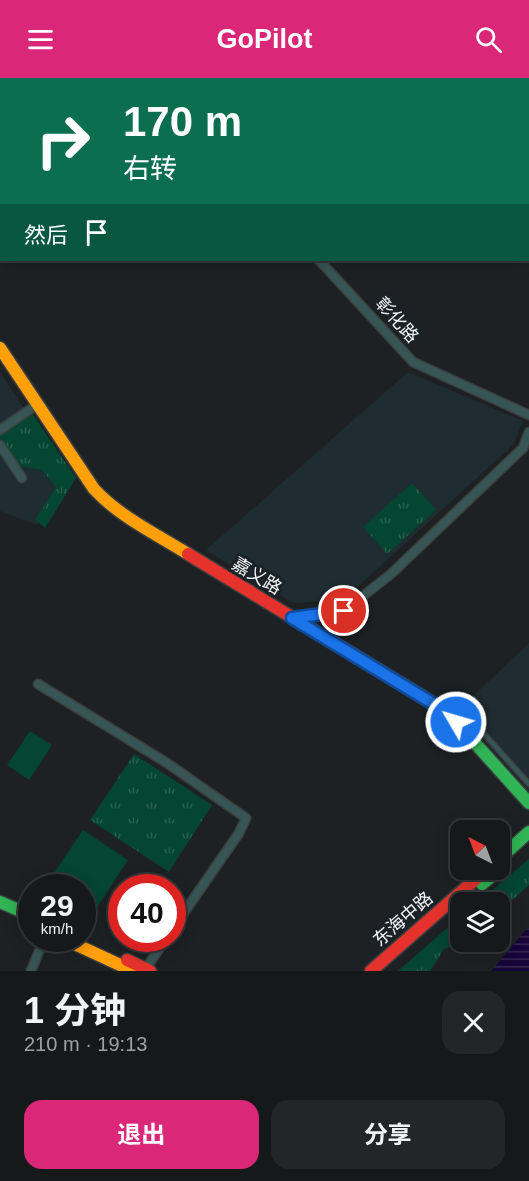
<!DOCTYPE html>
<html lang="zh">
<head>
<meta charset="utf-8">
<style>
	:root { --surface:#16191a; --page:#232627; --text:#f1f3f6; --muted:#9ea0a2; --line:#353839; --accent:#db2777 }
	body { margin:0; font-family:Helvetica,"Noto Sans SC",sans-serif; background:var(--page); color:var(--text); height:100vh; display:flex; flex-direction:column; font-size:22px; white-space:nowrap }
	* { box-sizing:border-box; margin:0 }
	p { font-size:20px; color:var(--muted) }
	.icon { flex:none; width:33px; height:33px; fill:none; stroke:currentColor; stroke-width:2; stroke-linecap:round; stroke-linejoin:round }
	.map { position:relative; height:893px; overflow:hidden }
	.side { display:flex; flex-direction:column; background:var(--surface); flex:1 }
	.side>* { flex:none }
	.guide { position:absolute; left:0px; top:0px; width:530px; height:183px; box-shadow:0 3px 15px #0003,0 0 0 2px var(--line); background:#0b6e4f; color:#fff; overflow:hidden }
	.needle { width:39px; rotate:318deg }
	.controls { position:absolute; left:450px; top:742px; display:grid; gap:12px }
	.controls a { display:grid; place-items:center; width:60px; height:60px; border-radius:12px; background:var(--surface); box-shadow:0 3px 15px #0003,0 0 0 2px var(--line); font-size:30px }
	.speed { position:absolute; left:18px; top:796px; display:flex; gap:12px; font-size:30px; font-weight:700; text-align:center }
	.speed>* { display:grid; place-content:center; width:78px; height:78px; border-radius:50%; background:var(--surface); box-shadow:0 3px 15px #0003,0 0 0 2px var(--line); line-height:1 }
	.speed small { font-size:15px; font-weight:400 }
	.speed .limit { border:9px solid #d22; background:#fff; color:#111 }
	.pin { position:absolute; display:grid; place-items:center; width:51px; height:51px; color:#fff; margin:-26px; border:3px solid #fff; border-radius:50%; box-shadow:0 2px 6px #0007 }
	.me { position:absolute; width:66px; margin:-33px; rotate:308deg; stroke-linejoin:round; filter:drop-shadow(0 0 4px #0008) }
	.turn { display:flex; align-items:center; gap:21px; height:126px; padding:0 24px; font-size:27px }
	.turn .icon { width:78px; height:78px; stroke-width:2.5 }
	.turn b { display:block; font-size:42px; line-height:51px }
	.then { display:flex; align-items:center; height:57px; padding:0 24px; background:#0003; gap:12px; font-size:22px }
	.round { display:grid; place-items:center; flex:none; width:63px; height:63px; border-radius:18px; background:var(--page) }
	.headline { display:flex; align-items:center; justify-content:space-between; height:102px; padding:0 24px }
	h1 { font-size:36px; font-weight:700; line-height:45px }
	.action { display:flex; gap:12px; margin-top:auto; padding:12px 24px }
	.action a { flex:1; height:69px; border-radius:18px; background:var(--accent); color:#fff; font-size:24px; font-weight:700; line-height:69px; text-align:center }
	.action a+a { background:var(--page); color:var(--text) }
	header { display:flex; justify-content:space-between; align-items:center; height:78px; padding:0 24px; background:var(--accent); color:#fff; font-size:27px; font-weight:700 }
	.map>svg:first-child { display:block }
	.built { fill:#1f2c31 }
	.grass { fill:#044631 }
	.park { fill:url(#park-tufts) }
	.water { fill:url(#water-rules) }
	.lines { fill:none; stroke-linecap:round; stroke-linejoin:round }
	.lane-casing { stroke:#3b3f40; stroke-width:7 }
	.street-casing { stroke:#3b3f40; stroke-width:11 }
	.fast-casing { stroke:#3b3f40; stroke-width:15 }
	.slow-casing { stroke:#3b3f40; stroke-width:15 }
	.jam-casing { stroke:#3b3f40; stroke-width:15 }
	.lane { stroke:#385555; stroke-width:4 }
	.street { stroke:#385555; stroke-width:8 }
	.fast { stroke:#30b455; stroke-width:12 }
	.slow { stroke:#ff9f0a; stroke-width:12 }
	.jam { stroke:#e5322d; stroke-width:12 }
	.route-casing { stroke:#114b97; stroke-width:15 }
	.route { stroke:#1a73e8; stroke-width:10 }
	.labels { text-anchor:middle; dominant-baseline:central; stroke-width:6; stroke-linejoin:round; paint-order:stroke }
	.street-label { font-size:18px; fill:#f0f5f8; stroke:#1b2225 }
</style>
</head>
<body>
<header><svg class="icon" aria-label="menu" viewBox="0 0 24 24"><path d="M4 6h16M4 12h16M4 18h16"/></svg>GoPilot<svg class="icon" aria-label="search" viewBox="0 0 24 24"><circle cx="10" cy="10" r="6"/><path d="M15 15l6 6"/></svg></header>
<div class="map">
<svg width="529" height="893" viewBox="0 0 529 893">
	<defs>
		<pattern id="park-tufts" width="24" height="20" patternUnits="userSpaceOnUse" patternTransform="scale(1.5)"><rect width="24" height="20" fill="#044631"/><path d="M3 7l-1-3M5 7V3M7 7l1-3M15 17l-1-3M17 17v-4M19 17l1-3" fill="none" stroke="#296150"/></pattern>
		<pattern id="water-rules" width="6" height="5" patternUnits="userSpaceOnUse" patternTransform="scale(1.5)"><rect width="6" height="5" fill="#150538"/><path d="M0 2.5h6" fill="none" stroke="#372a56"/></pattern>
	</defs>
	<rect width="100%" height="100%" fill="#1d2123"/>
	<!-- built -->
	<g class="built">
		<path d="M0 294 70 400 37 447 0 433Z"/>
		<path d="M408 294 523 343 514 366 343 522 293 525 206 472Z"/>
		<path d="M529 565V714L458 632Z"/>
	</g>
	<!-- grass -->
	<g class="grass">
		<path d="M30 653 52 667 29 702 7 687Z"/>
		<path d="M83 752 128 782 83 851 82 810H44Z"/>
	</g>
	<!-- park -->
	<g class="park">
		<path d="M32 335 76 400 45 450 35 442 56 409 42 392 20 388 0 360V357Z"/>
		<path d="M412 405 436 432 387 476 363 449Z"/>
		<path d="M134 676 212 727 169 794 90 742Z"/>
		<path d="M529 781V807L508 826 500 838V825H477Z"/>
		<path d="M460 839V864L444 871 430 893H398Z"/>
	</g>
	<!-- water -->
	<path class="water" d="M529 850V893H491L525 853Z"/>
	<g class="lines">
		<!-- lane casing -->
		<g class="lane-casing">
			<path id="lane" d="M485 657 529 706"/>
		</g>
		<!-- street casing -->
		<g class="street-casing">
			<g id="street">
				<path d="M31 0 32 2"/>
				<path d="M500 0 502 2"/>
				<path d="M528 30 529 31"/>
				<path d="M319 182 413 284 529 337"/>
				<path d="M0 352 38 326"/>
				<path d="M0 367 22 400"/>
				<path d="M292 540 344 533 391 496 523 370 529 354"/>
				<path d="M38 606 167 685 246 740 239 755 172 852"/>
				<path d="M31 893 44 861"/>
				<path d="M144 893 166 861"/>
			</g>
		</g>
		<!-- fast casing -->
		<g class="fast-casing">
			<g id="fast">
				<path d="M423 619 442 631 456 644 529 725"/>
				<path d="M500 780 529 754"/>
				<path d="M482 806 499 792"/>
				<path d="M0 824 32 838"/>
			</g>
		</g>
		<!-- slow casing -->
		<g class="slow-casing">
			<g id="slow">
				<path d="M219 2 221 0"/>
				<path d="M238 2 240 0"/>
				<path d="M0 152 2 151"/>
				<path d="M0 270 94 411C120 439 156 456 188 476"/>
				<path d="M64 861 133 893"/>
			</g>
		</g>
		<!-- jam casing -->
		<g class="jam-casing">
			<g id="jam">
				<path d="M0 166 2 165"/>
				<path d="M188 476 423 619"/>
				<path d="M127 882 150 893"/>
				<path d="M371 893 486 792"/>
			</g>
		</g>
		<!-- lane -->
		<use href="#lane" class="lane"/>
		<!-- street -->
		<use href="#street" class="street"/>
		<!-- fast -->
		<use href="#fast" class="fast"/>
		<!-- slow -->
		<use href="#slow" class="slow"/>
		<!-- jam -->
		<use href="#jam" class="jam"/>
	</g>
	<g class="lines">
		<!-- route casing -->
		<g class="route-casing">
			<path id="route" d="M344 533 292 540 442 631 456 644"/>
		</g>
		<!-- route -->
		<use href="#route" class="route"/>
	</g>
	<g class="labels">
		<!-- street labels -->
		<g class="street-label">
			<text transform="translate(397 242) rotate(48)">彰化路</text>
			<text transform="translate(257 498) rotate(31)">嘉义路</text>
			<text transform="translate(403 841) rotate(-41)">东海中路</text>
		</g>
	</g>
</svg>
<div class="controls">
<a><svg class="needle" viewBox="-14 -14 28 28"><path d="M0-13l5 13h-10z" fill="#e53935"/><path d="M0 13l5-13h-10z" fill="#9ea0a2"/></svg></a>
<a><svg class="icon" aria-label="layers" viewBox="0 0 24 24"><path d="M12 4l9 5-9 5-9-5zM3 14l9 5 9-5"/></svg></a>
</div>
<div class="speed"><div>29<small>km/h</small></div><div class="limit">40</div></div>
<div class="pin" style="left:344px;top:533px;background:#d93025"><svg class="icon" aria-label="arrive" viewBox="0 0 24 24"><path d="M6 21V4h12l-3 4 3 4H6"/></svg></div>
<svg class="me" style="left:456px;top:644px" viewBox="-20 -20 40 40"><circle r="17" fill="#1a73e8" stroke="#fff" stroke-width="3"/><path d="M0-11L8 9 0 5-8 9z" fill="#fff"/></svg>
<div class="guide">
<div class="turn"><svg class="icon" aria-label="right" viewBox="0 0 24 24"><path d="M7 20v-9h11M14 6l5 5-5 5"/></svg><div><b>170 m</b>右转</div></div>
<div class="then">然后<svg class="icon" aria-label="arrive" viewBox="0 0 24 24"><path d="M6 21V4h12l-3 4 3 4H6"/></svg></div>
</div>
</div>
<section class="side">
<div class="headline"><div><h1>1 分钟</h1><p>210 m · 19:13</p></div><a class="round"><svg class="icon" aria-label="close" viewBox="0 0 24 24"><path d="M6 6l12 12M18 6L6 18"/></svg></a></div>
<div class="action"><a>退出</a><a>分享</a></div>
</section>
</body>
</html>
